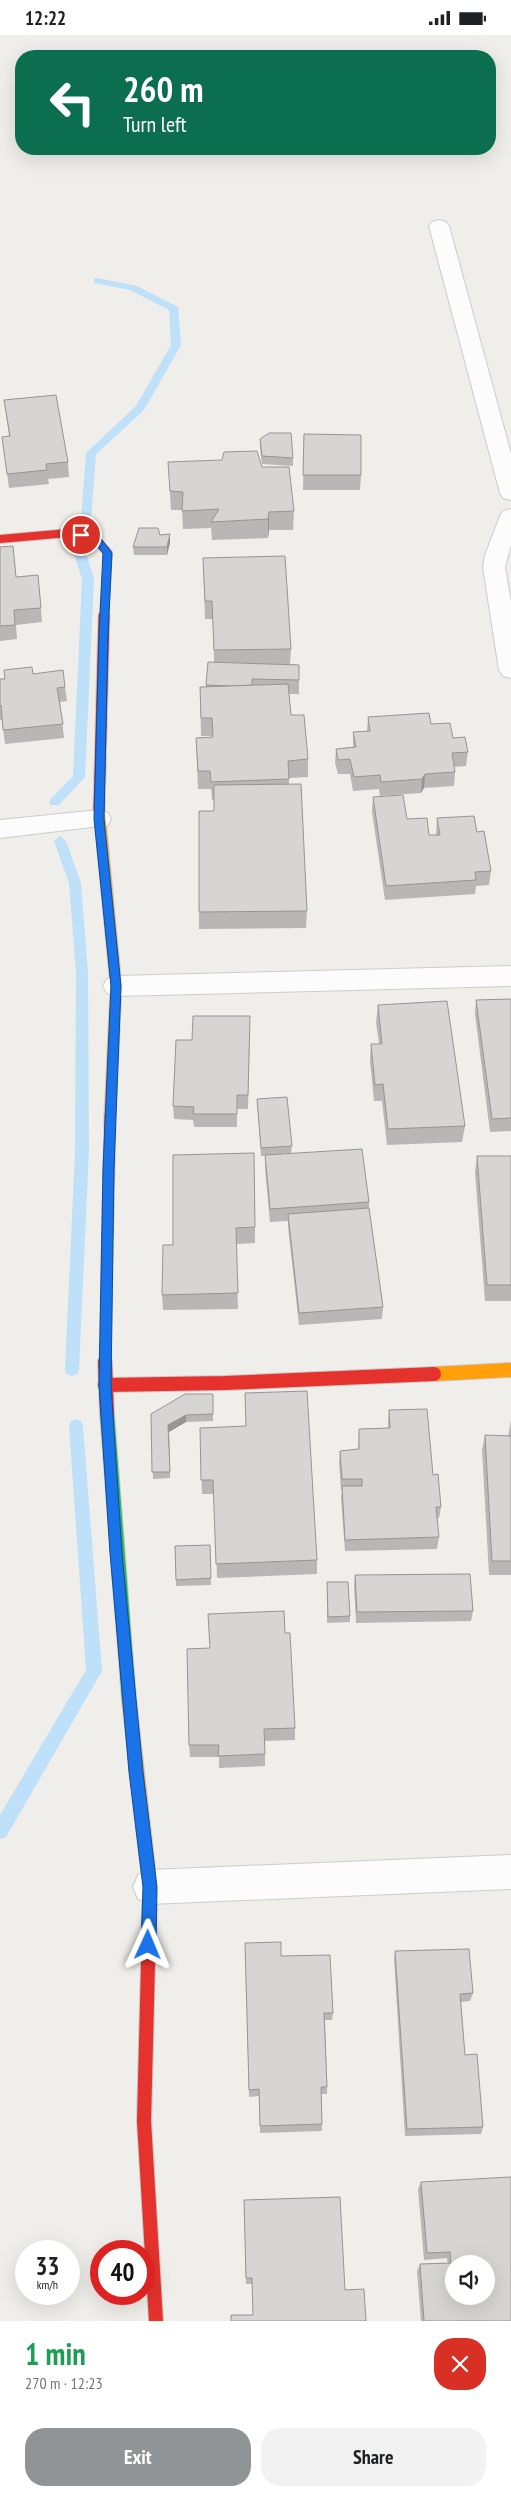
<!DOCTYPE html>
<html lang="en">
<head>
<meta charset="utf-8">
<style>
	:root { --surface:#fff; --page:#f2f2f2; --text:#202124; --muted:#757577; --accent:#919496 }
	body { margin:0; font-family:"PT Sans Narrow",sans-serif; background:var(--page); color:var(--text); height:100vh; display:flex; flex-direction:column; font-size:19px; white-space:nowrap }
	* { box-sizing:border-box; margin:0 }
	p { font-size:16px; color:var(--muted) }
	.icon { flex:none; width:28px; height:28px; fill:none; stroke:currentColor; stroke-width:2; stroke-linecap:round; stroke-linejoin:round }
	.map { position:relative; height:2286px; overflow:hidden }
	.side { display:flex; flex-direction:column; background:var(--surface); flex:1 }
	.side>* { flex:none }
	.guide { position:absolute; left:15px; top:15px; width:481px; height:105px; border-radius:20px; box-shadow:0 5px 20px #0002; background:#0b6e4f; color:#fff; overflow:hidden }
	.buttons { position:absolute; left:445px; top:2220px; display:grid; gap:10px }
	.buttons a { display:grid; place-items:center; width:50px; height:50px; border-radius:50%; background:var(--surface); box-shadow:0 5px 20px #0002; font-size:25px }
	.speed { position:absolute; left:15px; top:2205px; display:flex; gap:10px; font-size:25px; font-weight:700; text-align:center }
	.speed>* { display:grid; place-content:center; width:65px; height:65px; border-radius:50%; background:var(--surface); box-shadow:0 5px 20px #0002; line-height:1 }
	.speed small { font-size:12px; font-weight:400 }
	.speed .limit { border:8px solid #d22; background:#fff; color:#111 }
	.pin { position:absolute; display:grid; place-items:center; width:42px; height:42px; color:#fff; margin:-21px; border:2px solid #fff; border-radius:50%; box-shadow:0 1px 5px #0007 }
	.me { position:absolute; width:55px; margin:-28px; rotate:1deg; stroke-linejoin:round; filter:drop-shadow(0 0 4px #0008) }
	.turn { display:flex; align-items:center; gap:18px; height:105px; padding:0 25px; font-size:22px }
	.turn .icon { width:65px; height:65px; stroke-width:2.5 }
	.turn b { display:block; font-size:35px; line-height:42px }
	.round { display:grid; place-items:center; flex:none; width:52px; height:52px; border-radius:20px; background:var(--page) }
	.summary { display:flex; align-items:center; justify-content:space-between; height:85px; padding:0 25px }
	h1 { font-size:30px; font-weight:700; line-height:38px; color:#1e9e55 }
	.cta { display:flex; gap:10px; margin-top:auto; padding:10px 25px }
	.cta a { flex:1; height:58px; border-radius:20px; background:var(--accent); color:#fff; font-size:20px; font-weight:700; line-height:58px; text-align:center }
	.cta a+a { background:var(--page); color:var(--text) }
	.status { display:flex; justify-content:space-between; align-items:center; height:35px; padding:0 25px; background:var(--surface); direction:ltr }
	.status svg { height:14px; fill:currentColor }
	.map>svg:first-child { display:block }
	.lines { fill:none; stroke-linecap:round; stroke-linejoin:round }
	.stream { fill:#bfe0f9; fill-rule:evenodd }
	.street-casing { stroke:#cbcccc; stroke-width:2 }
	.fast-casing { stroke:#cacacb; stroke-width:16 }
	.slow-far1-casing { stroke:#cacacb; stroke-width:13 }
	.slow-casing { stroke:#cacacb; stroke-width:16 }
	.jam-far2-casing { stroke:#cacacb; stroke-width:10 }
	.jam-far1-casing { stroke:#cacacb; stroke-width:13 }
	.jam-casing { stroke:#cacacb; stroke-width:16 }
	.street { fill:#fdfcfc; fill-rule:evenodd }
	.fast { stroke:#30b455; stroke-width:14 }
	.slow-far1 { stroke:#ff9f0a; stroke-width:11 }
	.slow { stroke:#ff9f0a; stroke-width:14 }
	.jam-far2 { stroke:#e5322d; stroke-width:8 }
	.jam-far1 { stroke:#e5322d; stroke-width:11 }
	.jam { stroke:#e5322d; stroke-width:14 }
	.wall { fill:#b8b7b5 }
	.shaded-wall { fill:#969594 }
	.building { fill:#d6d5d3; stroke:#969594; fill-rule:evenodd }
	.route { fill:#1a73e8; stroke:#114b97 }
</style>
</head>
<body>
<div class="status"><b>12:22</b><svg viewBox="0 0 49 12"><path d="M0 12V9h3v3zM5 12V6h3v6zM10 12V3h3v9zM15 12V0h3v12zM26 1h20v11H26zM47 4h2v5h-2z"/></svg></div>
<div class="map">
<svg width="511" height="2286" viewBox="0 0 511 2286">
	<rect width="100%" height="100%" fill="#efeeea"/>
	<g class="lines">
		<!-- stream -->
		<g class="stream">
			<path d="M97 243 137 251 178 272 181 310 144 375 96 419 91 484 86 488 81 484 86 418 136 371 171 310 169 275 130 255 94 248V244Z"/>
			<path d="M80 514 86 518 94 544 85 742 59 770H51L49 767 51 764 73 741 82 544 74 518Z"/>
			<path d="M60 801 66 806 81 848 88 938 89 1116 79 1335 77 1339 72 1341 67 1339 65 1335 75 1116 76 938 69 848 54 806Z"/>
			<path d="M76 1384 81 1386 83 1391 102 1636 6 1802 0 1804V1780L86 1635 69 1391 71 1386Z"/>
		</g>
		<!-- street casing -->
		<g class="street-casing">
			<g id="street">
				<path d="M439 185 446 187 449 191 511 419V465L503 463 500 458 429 191 432 187Z"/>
				<path d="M511 474V510L505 532 511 567V643L503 641 499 635 483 532 485 520 500 481 503 476Z"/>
				<path d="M99 775 108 778 111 784 108 790 0 803V785Z"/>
				<path d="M511 931V951L116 961 107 958 103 951 107 944 116 941Z"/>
				<path d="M511 1820V1854L150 1869 138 1864 133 1852 138 1840 150 1835Z"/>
			</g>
		</g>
		<!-- fast casing -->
		<g class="fast-casing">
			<path id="fast" d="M107 1378 129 1665"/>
		</g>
		<!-- slow-far1 casing -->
		<g class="slow-far1-casing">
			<path id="slow-far1" d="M99 773 116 951 110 1080"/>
		</g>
		<!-- slow casing -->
		<g class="slow-casing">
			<g id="slow">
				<path d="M434 1339 511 1335"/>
				<path d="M129 1665 150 1852 149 1889"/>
			</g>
		</g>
		<!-- jam-far2 casing -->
		<g class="jam-far2-casing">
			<path id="jam-far2" d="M0 504 68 498 94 502 108 518 104 582"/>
		</g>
		<!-- jam-far1 casing -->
		<g class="jam-far1-casing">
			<g id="jam-far1">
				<path d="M99 773 104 581"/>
				<path d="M105 1329 110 1080"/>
			</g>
		</g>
		<!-- jam casing -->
		<g class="jam-casing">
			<g id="jam">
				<path d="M105 1327 107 1378"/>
				<path d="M105 1350 225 1348 434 1339"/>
				<path d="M149 1889 144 2086 156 2286"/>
			</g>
		</g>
		<!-- street -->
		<use href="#street" class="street"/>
		<!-- fast -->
		<use href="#fast" class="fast"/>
		<!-- slow-far1 -->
		<use href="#slow-far1" class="slow-far1"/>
		<!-- slow -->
		<use href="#slow" class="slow"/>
		<!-- jam-far2 -->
		<use href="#jam-far2" class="jam-far2"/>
		<!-- jam-far1 -->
		<use href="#jam-far1" class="jam-far1"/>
		<!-- jam -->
		<use href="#jam" class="jam"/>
	</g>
	<!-- wall -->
	<g class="wall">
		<path d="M4 365 68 427 69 442 48 444 49 449 9 453 2 402 9 401Z"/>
		<path d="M304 399 361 440 360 455H303Z"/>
		<path d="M260 404 293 423V431L262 429 260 413Z"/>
		<path d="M168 427 262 432 294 476 293 495H269L268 503 212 505 211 493 183 494 182 475H171Z"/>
		<path d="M170 499V508L167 520H134L133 512 160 500Z"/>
		<path d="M0 512 16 542 38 540 42 587 16 590 17 604 0 606Z"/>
		<path d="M203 523 291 614 290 629 299 630V659H289L291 680 308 724V742L289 743V749L307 876 306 893 199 894V877L214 776V765H212L211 754H198L196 703 213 702V701H201L200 652H206L208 627H214L213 584H205Z"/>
		<path d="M33 639 65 652 67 666 60 667 64 703 5 709 2 685H0V644Z"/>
		<path d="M368 682 431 689 453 703 468 717 466 731 454 732 455 737 454 751 424 753 421 758 380 761 379 754 353 756 350 739H338L335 728 336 714 353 712V697L367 696Z"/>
		<path d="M373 762 407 784 429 800H436L437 783 477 797 491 836 489 850 476 851 475 859 385 865 372 777Z"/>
		<path d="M511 964V1096L490 1097 475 979 476 965Z"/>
		<path d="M378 970 465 1091 462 1107 387 1110 382 1066H374L370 1026 371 1009H379L376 987Z"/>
		<path d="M250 995 248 1074H237V1092H194L193 1085 174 1084 173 1071 192 1005Z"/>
		<path d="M257 1064 292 1111 291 1118 261 1121Z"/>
		<path d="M173 1120 255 1192V1208L236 1209 238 1274 163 1275 162 1260 173 1210Z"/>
		<path d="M265 1120 369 1167V1173L383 1272 382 1284 299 1290 288 1192V1186L270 1187 265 1133Z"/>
		<path d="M477 1121H511V1266H485L475 1137Z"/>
		<path d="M245 1358 317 1525V1539L217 1543 214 1459H202L200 1393 246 1391Z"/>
		<path d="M213 1359V1386L186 1387 169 1397 170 1443 153 1444 151 1379Z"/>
		<path d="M389 1375 433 1440 441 1472 439 1483H437L439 1502 437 1514 345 1516 341 1463 342 1455H341L339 1427 340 1416 358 1415 359 1394 388 1393V1387Z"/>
		<path d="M511 1385V1540H489L482 1415 485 1400 508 1401Z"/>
		<path d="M210 1510 211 1550 176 1551 175 1511Z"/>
		<path d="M355 1540 473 1576 471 1586 356 1588 354 1551Z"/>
		<path d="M327 1547 350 1581V1587L327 1588Z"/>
		<path d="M285 1598 295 1693V1705L265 1706V1731L219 1733V1722H190L189 1710 210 1613Z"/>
		<path d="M245 1908 281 1921 333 1978 332 1985H325L327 2052V2059H321L322 2089V2096L260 2098 259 2061 249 2062Z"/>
		<path d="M395 1916 473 1958 470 1966 461 1967 465 2020 483 2092 481 2099 405 2101 394 1924Z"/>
		<path d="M421 2147 511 2286H421L417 2236 420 2229 448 2228 447 2223 424 2225 418 2154Z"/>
		<path d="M340 2162 253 2280V2249H246L244 2165Z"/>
	</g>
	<!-- shaded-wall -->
	<g class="shaded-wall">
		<path d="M269 477V495L268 503V484Z"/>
		<path d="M170 499V508L167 520V512Z"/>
		<path d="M425 739 424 753 421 758 422 744Z"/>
		<path d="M186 1380V1387L169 1397 170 1443 168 1390Z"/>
	</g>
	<!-- building -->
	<g class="building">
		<path d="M56 360 68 427 46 429 47 435 7 439 2 402 10 401 4 365Z"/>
		<path d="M269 398H291L293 423 262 421 260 404Z"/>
		<path d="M304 399 361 400V440H303Z"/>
		<path d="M257 416 262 432H289L294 476 269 477 268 484 211 487 219 474 182 476 183 457 170 456 168 427 222 425 224 417Z"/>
		<path d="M139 493H158L160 500 170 499 167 512H133Z"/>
		<path d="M13 511 16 542 38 540 41 573 14 575 15 590 0 591V512Z"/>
		<path d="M285 521 291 614 214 615 212 566H205L203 523Z"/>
		<path d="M208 627 299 630V645L252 644V650L232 651 206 650Z"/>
		<path d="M32 632 33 639 63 635 65 652 57 653 63 689 3 695 1 670 0 671V644H5L4 635Z"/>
		<path d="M288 649 291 680H304L308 724 288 726 289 744 211 747 210 736H198L196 703 213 702 212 683H201L200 652Z"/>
		<path d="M429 678 431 689 450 688 453 703 465 702 468 717 452 718 455 737 425 739 422 744 381 747 380 740 354 742 350 724 338 725 336 714 356 712 353 697 370 696 368 682Z"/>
		<path d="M301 749 307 876 199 877V776H214V750Z"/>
		<path d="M403 760 407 784 427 783 429 800H440L437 783 474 781 477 797 484 796 491 836 475 837 476 845 386 851 373 762Z"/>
		<path d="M511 964V1083L492 1084 476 965Z"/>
		<path d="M447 966 465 1091 388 1094 383 1049 375 1050 371 1009H382L378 970Z"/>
		<path d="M193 981H250L248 1060H237V1079H193L194 1072 173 1071 176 1005H192Z"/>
		<path d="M287 1062 292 1111 261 1113 257 1064Z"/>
		<path d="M362 1114 369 1167 270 1174 265 1120Z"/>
		<path d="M254 1118 255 1192 236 1193 238 1258 162 1260 163 1210H173V1120Z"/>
		<path d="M477 1121H511V1250H487Z"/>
		<path d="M369 1173 383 1272 299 1278 288 1179Z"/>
		<path d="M307 1356 317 1525 216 1529 213 1445H201L200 1393 246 1391 245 1358Z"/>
		<path d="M185 1359H213V1379L186 1380 168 1390 170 1437H152L151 1379Z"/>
		<path d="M427 1374 433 1440 438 1439 441 1472H436L439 1502 345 1505 342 1451H362V1444H342L340 1416 359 1414V1394L390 1393 389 1375Z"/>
		<path d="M485 1400 511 1401V1526H492Z"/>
		<path d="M210 1510 211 1543 176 1545 175 1511Z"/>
		<path d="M470 1539 473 1576 357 1577 355 1540Z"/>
		<path d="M327 1547H348L350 1581 328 1582Z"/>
		<path d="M284 1576 285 1598H290L295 1693 264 1694 265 1719 218 1721 219 1710H189L187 1614 210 1613 208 1579Z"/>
		<path d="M281 1907V1921L330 1920 333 1978H324L327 2052H321L322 2089 260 2091 259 2054 249 2055 245 1908Z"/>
		<path d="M469 1914 473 1958 460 1959 465 2020 477 2019 483 2092 407 2094 395 1916Z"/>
		<path d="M511 2142V2286H424L420 2229 451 2228 450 2217 427 2218 421 2147ZM454 2229H486V2261H454Z"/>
		<path d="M340 2162 345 2255 364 2254 366 2286H231V2280H253L252 2243H246L244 2165Z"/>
	</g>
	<!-- route -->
	<path class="route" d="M81 497 98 500 112 518 108 600 104 784 121 951 114 1134 111 1350 122 1518 143 1737 157 1852 156 1910 153 1915 148 1917 144 1915 141 1910 143 1852 129 1737 110 1518 99 1350 103 1134 111 951 94 784 99 600 103 518 92 505 78 502V498Z"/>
</svg>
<div class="buttons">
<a><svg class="icon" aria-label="sound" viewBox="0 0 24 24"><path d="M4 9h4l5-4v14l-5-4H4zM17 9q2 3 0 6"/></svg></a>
</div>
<div class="speed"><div>33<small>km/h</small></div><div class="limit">40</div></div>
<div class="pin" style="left:81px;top:500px;background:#d93025"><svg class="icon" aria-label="arrive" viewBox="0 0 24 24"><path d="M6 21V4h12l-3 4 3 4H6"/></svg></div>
<svg class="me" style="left:148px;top:1910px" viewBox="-20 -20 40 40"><path d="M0-17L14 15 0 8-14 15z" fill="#1a73e8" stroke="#fff" stroke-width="4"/></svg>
<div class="guide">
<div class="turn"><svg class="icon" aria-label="left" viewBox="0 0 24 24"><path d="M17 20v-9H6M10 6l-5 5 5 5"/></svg><div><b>260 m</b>Turn left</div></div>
</div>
</div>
<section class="side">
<div class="summary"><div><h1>1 min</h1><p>270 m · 12:23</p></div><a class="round" style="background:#d93025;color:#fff"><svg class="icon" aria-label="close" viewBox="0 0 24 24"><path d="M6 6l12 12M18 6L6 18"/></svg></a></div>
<div class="cta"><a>Exit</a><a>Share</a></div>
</section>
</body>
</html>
